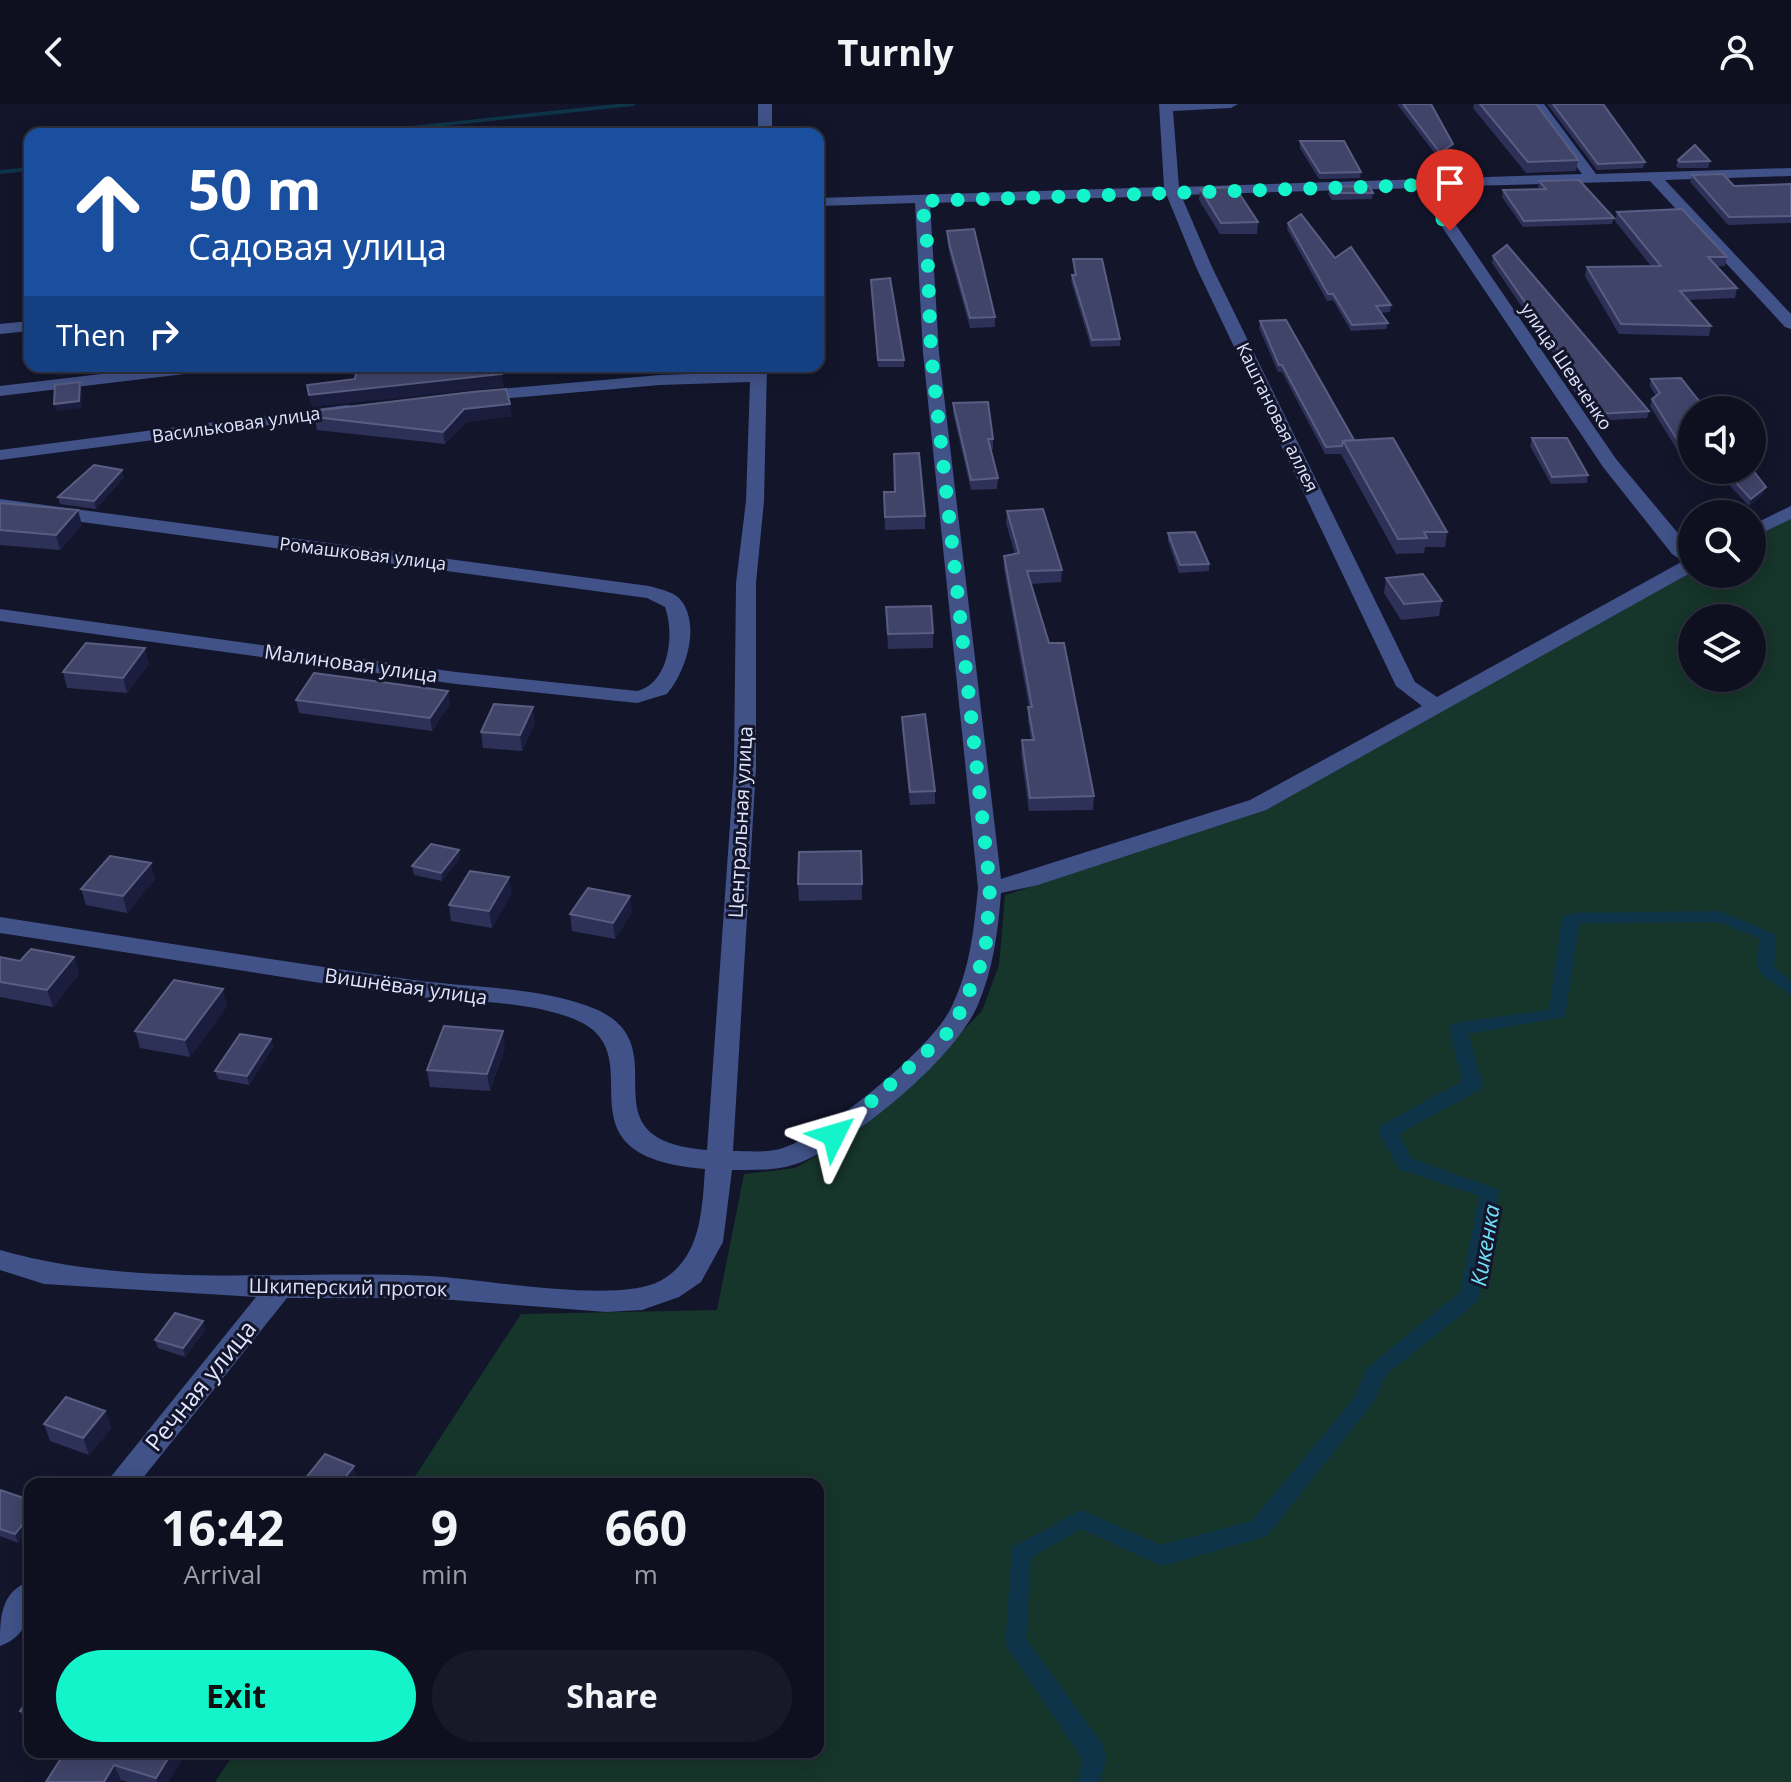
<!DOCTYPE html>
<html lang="en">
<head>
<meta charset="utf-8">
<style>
	:root { --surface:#0e1020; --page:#171929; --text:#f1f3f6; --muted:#9b9da5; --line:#2e303e; --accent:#14f4ca }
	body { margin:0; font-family:"Open Sans",sans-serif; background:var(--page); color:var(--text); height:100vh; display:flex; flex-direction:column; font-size:30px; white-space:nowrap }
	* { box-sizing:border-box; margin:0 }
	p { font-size:26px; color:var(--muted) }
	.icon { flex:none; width:44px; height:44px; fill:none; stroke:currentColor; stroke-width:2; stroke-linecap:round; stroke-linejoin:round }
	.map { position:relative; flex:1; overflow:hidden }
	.details { position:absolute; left:24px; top:1374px; width:800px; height:280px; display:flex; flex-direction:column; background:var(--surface); border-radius:16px; box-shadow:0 4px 20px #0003,0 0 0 2px var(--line) }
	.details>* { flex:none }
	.hud { position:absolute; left:24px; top:24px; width:800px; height:244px; border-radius:16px; box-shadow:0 4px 20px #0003,0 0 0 2px var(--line); background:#1a4fa0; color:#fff; overflow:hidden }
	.fabs { position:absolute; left:1678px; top:292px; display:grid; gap:16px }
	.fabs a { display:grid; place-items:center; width:88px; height:88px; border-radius:50%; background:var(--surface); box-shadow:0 4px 20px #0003,0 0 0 2px var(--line); font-size:40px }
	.pin { position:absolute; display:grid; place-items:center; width:68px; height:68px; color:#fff; margin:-82px -34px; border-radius:50% 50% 50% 0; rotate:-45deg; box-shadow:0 0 8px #0007 }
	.pin .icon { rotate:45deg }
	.me { position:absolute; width:88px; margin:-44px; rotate:50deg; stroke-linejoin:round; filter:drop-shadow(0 0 6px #0008) }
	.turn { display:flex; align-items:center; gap:28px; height:168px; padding:0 32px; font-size:36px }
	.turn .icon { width:104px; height:104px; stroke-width:2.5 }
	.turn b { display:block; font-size:56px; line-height:68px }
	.then { display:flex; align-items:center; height:76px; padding:0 32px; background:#0003; gap:16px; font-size:30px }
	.eta { display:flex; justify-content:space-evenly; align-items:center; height:136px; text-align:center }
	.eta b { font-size:48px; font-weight:700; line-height:56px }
	.primary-button { display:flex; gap:16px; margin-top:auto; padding:16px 32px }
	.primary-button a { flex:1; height:92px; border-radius:48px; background:var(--accent); color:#111; font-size:32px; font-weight:700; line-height:92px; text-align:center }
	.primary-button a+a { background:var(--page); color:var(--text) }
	header { display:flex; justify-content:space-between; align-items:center; height:104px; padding:0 32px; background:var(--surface); font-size:36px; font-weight:700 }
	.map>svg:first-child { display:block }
	.green { fill:#16352b; fill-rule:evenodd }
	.water { fill:#0e3449 }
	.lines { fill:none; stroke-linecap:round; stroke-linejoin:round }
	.stream { fill:#0e3449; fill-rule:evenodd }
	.minor { fill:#405288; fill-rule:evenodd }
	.wall { fill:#2d3158 }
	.shaded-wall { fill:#1b1d3e }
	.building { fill:#404469; stroke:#595d81; stroke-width:2 }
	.route { stroke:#14f4ca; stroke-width:14; stroke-dasharray:0 25.2 }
	.labels { text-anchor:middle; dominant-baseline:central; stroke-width:6; stroke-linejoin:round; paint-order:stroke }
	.far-street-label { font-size:18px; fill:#dee4fe; stroke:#13152b }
	.street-label { font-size:20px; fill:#dee4fe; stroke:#13152b }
	.water-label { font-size:22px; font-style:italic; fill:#71e1f9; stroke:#13152b }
	.near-street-label { font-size:24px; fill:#dee4fe; stroke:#13152b }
</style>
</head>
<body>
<header><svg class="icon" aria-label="back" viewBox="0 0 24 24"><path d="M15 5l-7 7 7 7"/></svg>Turnly<svg class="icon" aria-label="person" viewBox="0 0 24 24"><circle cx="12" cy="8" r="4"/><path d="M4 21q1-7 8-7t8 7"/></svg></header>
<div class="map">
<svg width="1791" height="1678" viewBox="0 0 1791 1678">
	<rect width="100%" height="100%" fill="#13152b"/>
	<!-- green -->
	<path class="green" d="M1791 414V1678H215L235 1648H818V1380H410L521 1210 717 1206 744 1070 795 1064 843 1037 922 969 982 907 999 861 1005 791 1265 706 1692 466V470H1752V434ZM1692 514H1752V574H1692Z"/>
	<!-- water -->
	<path class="water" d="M1720 807 1776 831 1774 864 1791 877V891C1762 869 1751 873 1760 835L1720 818 1579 819 1565 913 1468 930 1483 980 1481 985 1399 1030 1411 1054 1499 1086 1478 1197 1386 1271 1373 1299 1267 1432 1162 1462 1081 1425 1031 1453 1026 1534 1104 1643 1106 1655 1100 1678H1078L1083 1656 1005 1540 1012 1443 1082 1406 1161 1441 1252 1417 1355 1293 1367 1264 1460 1188 1479 1092 1399 1065 1378 1027 1382 1021 1462 977 1449 925 1453 919 1549 906 1562 814 1572 809Z"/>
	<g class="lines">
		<!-- stream -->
		<g class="stream">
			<path d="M617 0H636L633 2 370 30H351L354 28Z"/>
			<path d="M30 63V67L0 70V66Z"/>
		</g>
		<!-- minor -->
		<g class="minor">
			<rect x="758" y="0" width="14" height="30"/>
			<path d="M1159 0H1238L1231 4 1173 7 1179 83 1582 70 1530 0H1544L1596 70 1791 64V72L1665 76 1791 210V225L1785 223 1650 77 1430 83 1616 355 1692 446V468L1266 706 1038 781 1001 789C998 828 993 867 977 903 951 958 855 1037 799 1059 778 1067 754 1066 732 1066L723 1138 701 1178 679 1193 642 1206 606 1208 428 1194H287L138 1380H105L256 1193 44 1180 0 1166V1146C138 1186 288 1165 430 1172 483 1175 617 1200 660 1177 701 1155 702 1107 705 1065 545 1052 660 949 574 915 520 894 458 899 401 891 267 871 134 849 0 829V813C133 834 267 855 400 874 462 884 525 881 585 901 691 936 573 1035 707 1046L734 664 736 479 746 397 750 278 660 281 475 297 466 292 475 287 660 271 750 268 751 262H767L764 397 756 479V664L733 1047C749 1047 768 1049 783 1044 827 1030 931 945 951 904 970 866 974 825 978 784L923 249 915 99 818 102V94L1164 83ZM1416 84 1603 363 1672 450 1683 457 1437 593 1415 578 1212 163 1181 91ZM1167 92 1196 163 1396 582 1422 602 1250 696 1001 775 939 249 930 99Z"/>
			<path d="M30 217V227L0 230V220Z"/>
			<path d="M168 262H218L210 267 0 292V282Z"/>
			<path d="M347 301 353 302V310L0 356V346Z"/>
			<path d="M0 395 649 482C659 485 671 487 679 494 702 519 686 568 667 590L637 599 456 580 0 517V505L456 568 637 587C669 580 675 530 665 503L647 494 0 407Z"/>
			<path d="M1791 402V415L1752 434V421Z"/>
			<path d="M30 1477C30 1505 31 1531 0 1542 0 1514 0 1488 30 1477Z"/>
		</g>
	</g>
	<!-- wall -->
	<g class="wall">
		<path d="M1397 0H1431L1452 47 1439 55Z"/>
		<path d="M1474 0H1536L1578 56 1576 67 1526 69 1473 4Z"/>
		<path d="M1547 0H1603L1645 58 1643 64 1597 66Z"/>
		<path d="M1300 37 1361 68 1360 74 1319 75 1300 44Z"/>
		<path d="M1678 56 1710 57 1708 64H1678L1676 62Z"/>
		<path d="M1692 71 1734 82 1791 80V119L1728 121 1690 78Z"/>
		<path d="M1539 77 1614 114 1612 120 1523 123 1502 93 1503 86 1540 85 1538 83Z"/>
		<path d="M1329 83 1373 89 1372 95 1332 96 1328 90Z"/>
		<path d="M1200 85 1258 118 1257 130H1220L1199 96Z"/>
		<path d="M1617 108 1727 153 1725 162H1717L1737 184 1735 194 1688 196 1711 222 1709 232 1619 230 1585 172 1587 163 1651 162 1615 117Z"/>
		<path d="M1288 119 1335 154 1391 201 1390 208 1381 209 1388 219 1386 225 1351 227 1333 196 1327 197 1287 125Z"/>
		<path d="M947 127 995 213V223L970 224 950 152 947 136Z"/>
		<path d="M1493 152 1649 307 1647 314 1595 317 1561 269 1562 262 1492 159Z"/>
		<path d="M1073 155 1120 235V242L1091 243 1071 177 1072 171H1074Z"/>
		<path d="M871 183 904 256V263H878Z"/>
		<path d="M1260 217 1354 336 1447 428 1445 443H1425L1424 449 1396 450 1341 350H1325L1282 268H1278L1259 224Z"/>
		<path d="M1651 275 1692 306V362H1687L1650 302 1652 295 1656 292 1650 282Z"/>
		<path d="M953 299 993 335V345H990L998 374 997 385 971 386 953 309Z"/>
		<path d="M313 307 512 312 466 318 445 340 317 326Z"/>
		<path d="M1532 334 1588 371 1587 379 1551 380 1530 342Z"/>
		<path d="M1715 366H1752L1763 390 1749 402Z"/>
		<path d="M124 373 96 405 60 400 58 393Z"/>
		<path d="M884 388 925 412V425L885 426Z"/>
		<path d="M0 399 82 421 60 446 0 441Z"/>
		<path d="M1007 407 1062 466 1061 478 1031 480 1094 692 1093 706 1029 707 1021 649 1022 636H1031L1028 616 1029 603 1004 465V452L1015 450 1006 419Z"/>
		<path d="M1168 429 1209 460V467L1179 469 1168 437Z"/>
		<path d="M1386 474 1442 497 1439 512 1401 516 1384 489Z"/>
		<path d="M886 503 933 529V544L888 545Z"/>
		<path d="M149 560 127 589 67 584 63 568Z"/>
		<path d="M448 587 450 600 432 627 299 609 296 596Z"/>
		<path d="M902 613 935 687V700L910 701 902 626Z"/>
		<path d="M535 619 522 647 483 644 481 628Z"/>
		<path d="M459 746 460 754 442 777 414 771 412 762Z"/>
		<path d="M861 747 862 796 799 797 798 780Z"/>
		<path d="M155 775 127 809 86 801 81 785Z"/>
		<path d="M512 789 492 824 451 817 449 801Z"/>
		<path d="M632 808 615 835 572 827 570 810Z"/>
		<path d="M0 853 20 857 74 853 79 870 53 903 0 893Z"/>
		<path d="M227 902 190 953 140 944 135 927Z"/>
		<path d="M271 935 273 943 249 981 218 975 215 967Z"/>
		<path d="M505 944 490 987 430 983 427 966Z"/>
		<path d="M205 1226 185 1253 158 1244 155 1236Z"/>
		<path d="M105 1307 111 1324 89 1351 50 1337 44 1320Z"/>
		<path d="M0 1386 30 1396V1424L18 1439 0 1432Z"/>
		<path d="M30 1593V1623L27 1622 20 1607Z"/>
		<path d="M65 1648H187L168 1678H128L121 1676 119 1678H46Z"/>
	</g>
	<!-- shaded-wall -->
	<g class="shaded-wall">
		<path d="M1453 40 1452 47 1439 55 1440 49Z"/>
		<path d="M55 262H82V269L57 272Z"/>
		<path d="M502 270 504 283 312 303 309 291Z"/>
		<path d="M80 278 82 285 81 304 56 307 54 300Z"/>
		<path d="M510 300 512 312 466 318 445 340 443 328 464 305Z"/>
		<path d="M122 366 124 373 96 405 94 397Z"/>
		<path d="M1766 383 1763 390 1749 402 1751 395Z"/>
		<path d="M78 406 82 421 60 446 56 431Z"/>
		<path d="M145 544 149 560 127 589 123 574Z"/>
		<path d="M448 587 450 600 432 627 430 614Z"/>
		<path d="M533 603 535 619 522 647 520 631Z"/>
		<path d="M459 746 460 754 442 777 441 769Z"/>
		<path d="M151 759 155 775 127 809 123 792Z"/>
		<path d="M509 773 512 789 492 824 489 807Z"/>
		<path d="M630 792 632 808 615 835 613 819Z"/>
		<path d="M74 853 79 870 53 903 47 886Z"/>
		<path d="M223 885 227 902 190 953 185 936Z"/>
		<path d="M503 927 505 944 490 987 487 970Z"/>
		<path d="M271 935 273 943 249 981 247 972Z"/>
		<path d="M203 1217 205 1226 185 1253 183 1244Z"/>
		<path d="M105 1307 111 1324 89 1351 83 1334Z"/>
		<path d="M354 1362 358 1380H340Z"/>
		<path d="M30 1411V1424L18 1439 15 1430Z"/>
		<path d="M172 1648H187L168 1678H157L156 1674Z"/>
		<path d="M114 1661 121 1676 119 1678H104Z"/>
	</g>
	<!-- building -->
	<g class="building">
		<path d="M1403 0H1431L1453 40 1440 49Z"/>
		<path d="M1480 0H1536L1578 56 1528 58Z"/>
		<path d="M1553 0H1603L1645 58 1598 60Z"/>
		<path d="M1300 37H1344L1361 68 1320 69Z"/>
		<path d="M1695 41 1710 57 1680 58 1678 56Z"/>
		<path d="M1723 70 1734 82 1791 80V112L1729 113 1692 71Z"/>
		<path d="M1579 76 1614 114 1524 117 1503 86 1546 85 1539 77Z"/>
		<path d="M1369 82 1373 89H1333L1329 83Z"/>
		<path d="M1235 83 1258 118 1221 119 1200 85Z"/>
		<path d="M1682 105 1727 153H1708L1737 184 1680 187 1711 222 1621 220 1587 163 1661 162 1617 108Z"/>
		<path d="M1301 110 1335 154 1351 143 1391 201 1376 202 1388 219 1352 221 1333 190H1328L1288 119Z"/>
		<path d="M974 125 995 213 970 214 950 143 947 127Z"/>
		<path d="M1507 141 1649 307 1596 310 1562 262H1569L1493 152Z"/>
		<path d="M1073 155H1102L1120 235 1092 236 1072 171H1076Z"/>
		<path d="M890 174 904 256H878L871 176Z"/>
		<path d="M1286 216 1354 336 1343 337 1342 342 1326 343 1282 261H1279L1260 217Z"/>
		<path d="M357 262H500L502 270 309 291 307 281 355 275Z"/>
		<path d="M1681 274 1706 306H1692V355H1689L1652 295 1660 289 1651 275Z"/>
		<path d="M80 278 79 297 54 300 55 281Z"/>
		<path d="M506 285 510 300 464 305 443 328 315 313 313 307 472 288Z"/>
		<path d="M988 298 993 335H988L998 374 971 376 953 299Z"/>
		<path d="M1393 334 1447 428H1424L1427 434 1398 435 1343 337Z"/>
		<path d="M1532 334H1567L1588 371 1552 373Z"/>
		<path d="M919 349 925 412 885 413 884 388H895L894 350Z"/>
		<path d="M94 361 122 366 94 397 58 393Z"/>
		<path d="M1752 365 1766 383 1751 395 1724 366Z"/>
		<path d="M0 399 78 406 56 431 0 426Z"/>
		<path d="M1043 405 1062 466 1027 467 1049 539H1064L1094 692 1030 694 1022 636H1034L1028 603H1032L1004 452 1019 449 1007 407Z"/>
		<path d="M1195 428 1209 460 1180 461 1168 429Z"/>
		<path d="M1423 470 1442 497 1404 500 1386 474Z"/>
		<path d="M931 502 933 529 888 530 886 503Z"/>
		<path d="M86 539 145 544 123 574 63 568Z"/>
		<path d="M314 569 448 587 430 614 296 596Z"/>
		<path d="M494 600 533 603 520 631 481 628Z"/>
		<path d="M925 610 935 687 910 688 902 613Z"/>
		<path d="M431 740 459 746 441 769 412 762Z"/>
		<path d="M861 747 862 780H798L799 748Z"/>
		<path d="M110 752 151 759 123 792 81 785Z"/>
		<path d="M470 767 509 773 489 807 449 801Z"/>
		<path d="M588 784 630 792 613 819 570 810Z"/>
		<path d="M31 845 74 853 47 886 0 878V853L20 857Z"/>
		<path d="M174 876 223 885 185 936 135 927Z"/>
		<path d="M444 922 503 927 487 970 427 966Z"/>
		<path d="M240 930 271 935 247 972 215 967Z"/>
		<path d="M175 1209 203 1217 183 1244 155 1236Z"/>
		<path d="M66 1293 105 1307 83 1334 44 1320Z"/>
		<path d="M325 1350 354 1362 340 1380H301Z"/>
		<path d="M0 1386 30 1396V1411L15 1430 0 1425Z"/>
		<path d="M30 1593V1610L20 1607Z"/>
		<path d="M65 1648H172L156 1674 114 1661 104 1678H46Z"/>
	</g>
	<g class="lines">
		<!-- route -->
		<path class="route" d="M834 1031 953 924 985 851 990 784 931 249 927 138 922 97 1421 81 1450 127"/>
	</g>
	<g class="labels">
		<!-- far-street labels -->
		<g class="far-street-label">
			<text transform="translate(1567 262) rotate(56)">улица Шевченко</text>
			<text transform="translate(1278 313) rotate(64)">Каштановая аллея</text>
			<text transform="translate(236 320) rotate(-8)">Васильковая улица</text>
			<text transform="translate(363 449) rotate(7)">Ромашковая улица</text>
		</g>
		<!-- street labels -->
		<g class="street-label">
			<text transform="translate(351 559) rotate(8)">Малиновая улица</text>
			<text transform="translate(740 718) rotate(-87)">Центральная улица</text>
			<text transform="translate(406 882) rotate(8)">Вишнёвая улица</text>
			<text transform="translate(348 1183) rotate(1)">Шкиперский проток</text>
		</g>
		<!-- water labels -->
		<g class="water-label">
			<text transform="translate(1484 1141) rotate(-80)">Кикенка</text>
		</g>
		<!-- near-street labels -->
		<g class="near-street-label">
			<text transform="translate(200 1281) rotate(-51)">Речная улица</text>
		</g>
	</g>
</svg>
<div class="fabs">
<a><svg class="icon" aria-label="sound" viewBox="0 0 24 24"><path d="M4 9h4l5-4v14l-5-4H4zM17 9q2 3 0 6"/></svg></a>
<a><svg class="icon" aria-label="search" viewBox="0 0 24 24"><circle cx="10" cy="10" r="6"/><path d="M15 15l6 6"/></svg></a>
<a><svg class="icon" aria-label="layers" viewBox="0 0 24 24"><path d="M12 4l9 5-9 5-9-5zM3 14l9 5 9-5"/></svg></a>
</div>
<div class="pin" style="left:1450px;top:127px;background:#d93025"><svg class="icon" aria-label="arrive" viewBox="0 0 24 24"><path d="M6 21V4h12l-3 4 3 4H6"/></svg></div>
<svg class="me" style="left:834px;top:1031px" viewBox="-20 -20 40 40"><path d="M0-17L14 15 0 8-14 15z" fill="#14f4ca" stroke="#fff" stroke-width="4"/></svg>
<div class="hud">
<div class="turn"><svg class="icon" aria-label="ahead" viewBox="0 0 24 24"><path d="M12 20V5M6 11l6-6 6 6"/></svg><div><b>50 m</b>Садовая улица</div></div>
<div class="then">Then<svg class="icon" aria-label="right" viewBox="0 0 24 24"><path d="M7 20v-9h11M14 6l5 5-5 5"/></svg></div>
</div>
<section class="details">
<div class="eta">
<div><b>16:42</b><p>Arrival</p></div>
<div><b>9</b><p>min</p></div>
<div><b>660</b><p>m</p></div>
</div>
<div class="primary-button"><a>Exit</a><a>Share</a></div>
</section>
</div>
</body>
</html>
